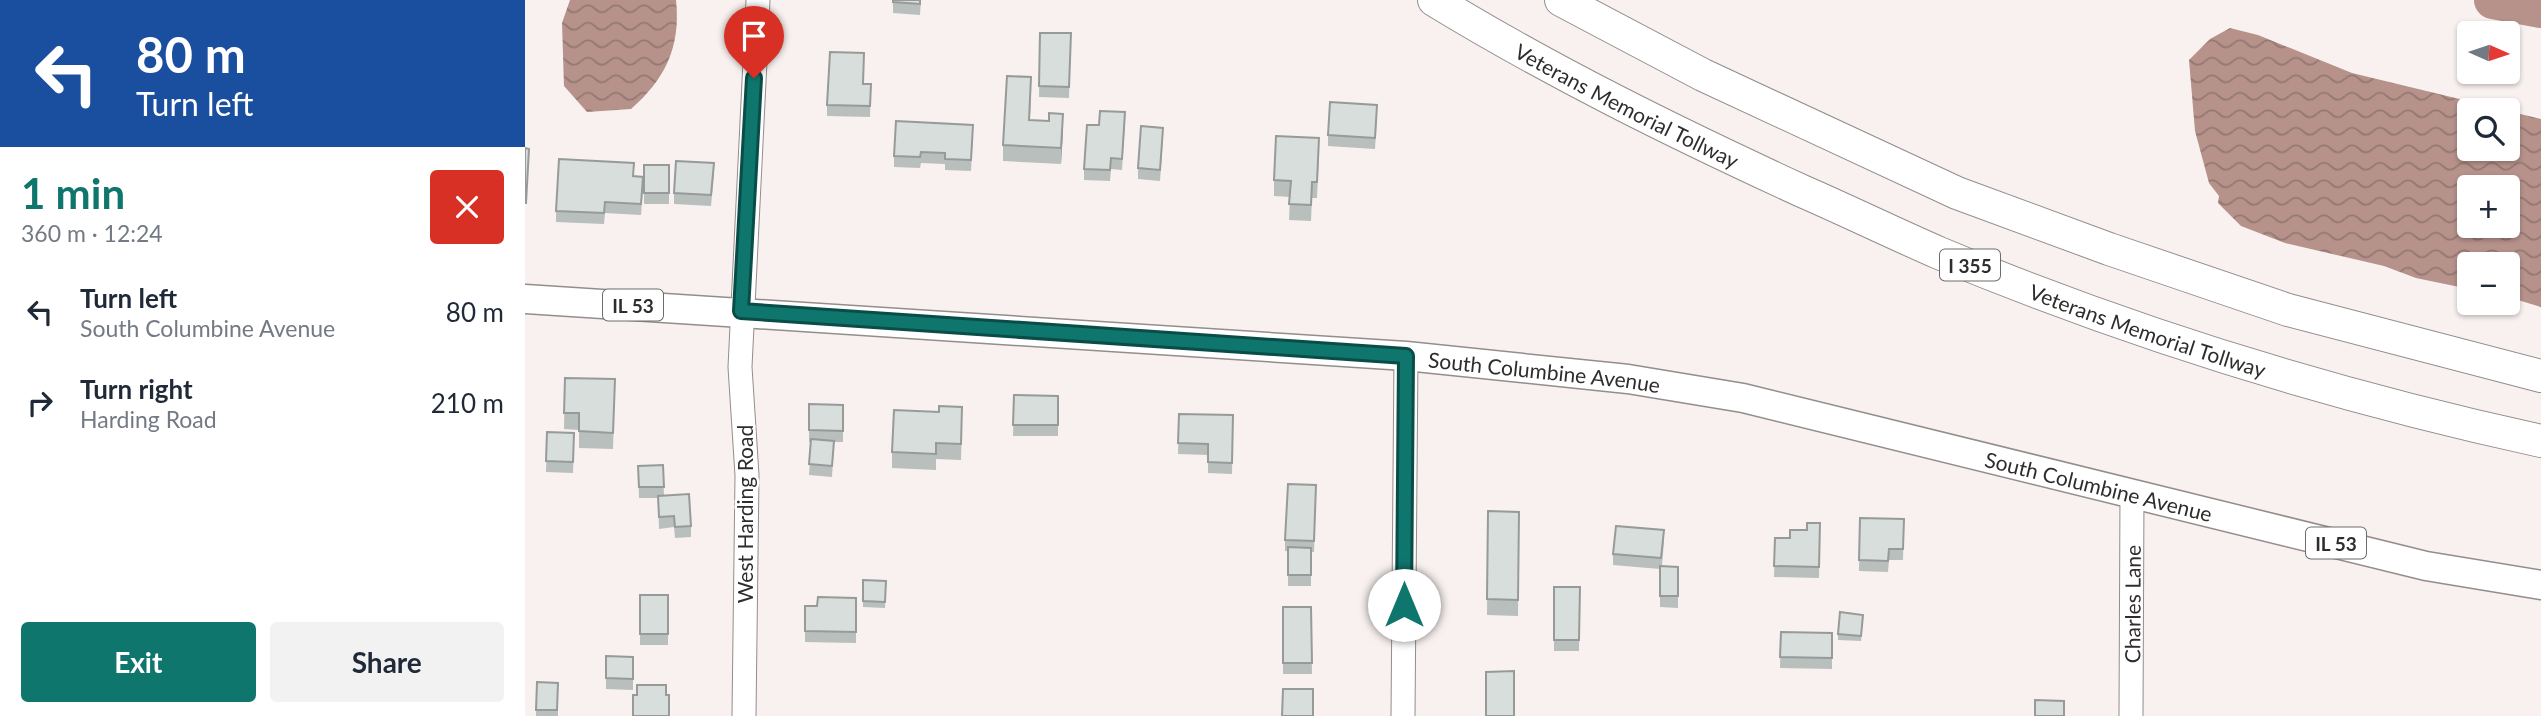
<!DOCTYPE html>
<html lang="en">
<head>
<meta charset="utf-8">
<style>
	:root { --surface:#fff; --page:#f2f2f3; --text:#1f2937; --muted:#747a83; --accent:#0f766e }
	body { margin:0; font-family:Lato,sans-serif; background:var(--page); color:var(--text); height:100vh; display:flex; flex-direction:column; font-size:26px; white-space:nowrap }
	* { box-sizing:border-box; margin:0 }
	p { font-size:23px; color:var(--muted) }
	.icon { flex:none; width:38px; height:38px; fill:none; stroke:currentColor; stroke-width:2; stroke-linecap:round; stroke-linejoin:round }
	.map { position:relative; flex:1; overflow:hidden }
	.sheet { display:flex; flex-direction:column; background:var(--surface); width:525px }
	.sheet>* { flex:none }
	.banner { background:#1a4fa0; color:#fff; overflow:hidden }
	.needle { width:46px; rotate:93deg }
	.fabs { position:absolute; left:1932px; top:21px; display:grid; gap:14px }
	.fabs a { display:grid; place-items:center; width:63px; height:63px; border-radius:7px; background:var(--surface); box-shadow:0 2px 5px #0004; font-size:35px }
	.pin { position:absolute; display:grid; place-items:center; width:60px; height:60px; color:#fff; margin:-72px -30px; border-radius:50% 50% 50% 0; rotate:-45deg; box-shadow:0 0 7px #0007 }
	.pin .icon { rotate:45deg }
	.me { position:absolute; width:77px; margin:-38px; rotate:0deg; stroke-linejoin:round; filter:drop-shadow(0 0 5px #0008) }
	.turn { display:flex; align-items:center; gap:24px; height:147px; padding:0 21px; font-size:32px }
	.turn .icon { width:91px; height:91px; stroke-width:2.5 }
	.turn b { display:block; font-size:49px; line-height:60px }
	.round { display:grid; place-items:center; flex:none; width:74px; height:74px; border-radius:7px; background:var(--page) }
	.headline { display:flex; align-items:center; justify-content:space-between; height:119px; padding:0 21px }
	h1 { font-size:42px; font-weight:700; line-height:52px; color:var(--accent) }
	.cta { display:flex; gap:14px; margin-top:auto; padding:14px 21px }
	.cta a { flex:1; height:80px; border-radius:7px; background:var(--accent); color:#fff; font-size:28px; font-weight:700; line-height:80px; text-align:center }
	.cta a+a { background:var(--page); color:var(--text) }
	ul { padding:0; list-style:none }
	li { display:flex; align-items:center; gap:21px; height:91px; padding:0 21px }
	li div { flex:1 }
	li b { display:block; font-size:26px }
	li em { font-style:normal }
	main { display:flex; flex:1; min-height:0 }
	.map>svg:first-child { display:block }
	.water { fill:url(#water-waves); fill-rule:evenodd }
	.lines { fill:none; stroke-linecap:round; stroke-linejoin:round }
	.river { stroke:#b6928b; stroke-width:38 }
	.minor-casing { stroke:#938d8c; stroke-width:25 }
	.major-casing { stroke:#938d8c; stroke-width:31 }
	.highway-casing { stroke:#938d8c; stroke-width:34 }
	.minor { stroke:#fff; stroke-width:23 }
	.major { stroke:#fff; stroke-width:28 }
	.highway { stroke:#fff; stroke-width:32 }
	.wall { fill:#b9bfbd }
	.shaded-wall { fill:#969b9a }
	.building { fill:#d7dedc; stroke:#969b9a; stroke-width:2 }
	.route-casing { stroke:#0a4d48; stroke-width:18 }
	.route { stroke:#0f766e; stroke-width:12 }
	.labels { text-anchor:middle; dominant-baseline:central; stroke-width:5; stroke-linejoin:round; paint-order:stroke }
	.shield { fill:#fff; stroke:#6d6c6b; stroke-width:2 }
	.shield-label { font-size:19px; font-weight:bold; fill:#2f2d2c }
	.street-label { font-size:21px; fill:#2f2d2c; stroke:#fff }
</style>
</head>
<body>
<main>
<section class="sheet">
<div class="banner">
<div class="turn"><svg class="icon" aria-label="left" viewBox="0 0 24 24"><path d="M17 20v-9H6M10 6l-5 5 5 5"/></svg><div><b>80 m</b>Turn left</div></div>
</div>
<div class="headline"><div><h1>1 min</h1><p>360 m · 12:24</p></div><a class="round" style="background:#d93025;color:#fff"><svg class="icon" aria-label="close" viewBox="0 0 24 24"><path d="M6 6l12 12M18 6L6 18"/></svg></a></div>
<ul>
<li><svg class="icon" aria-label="left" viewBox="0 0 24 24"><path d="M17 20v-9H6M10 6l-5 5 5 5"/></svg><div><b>Turn left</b><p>South Columbine Avenue</p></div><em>80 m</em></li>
<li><svg class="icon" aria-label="right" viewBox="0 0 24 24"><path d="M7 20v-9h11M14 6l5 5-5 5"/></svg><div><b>Turn right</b><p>Harding Road</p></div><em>210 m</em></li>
</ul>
<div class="cta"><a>Exit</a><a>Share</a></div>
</section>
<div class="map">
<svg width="2016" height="716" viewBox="0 0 2016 716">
	<defs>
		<pattern id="water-waves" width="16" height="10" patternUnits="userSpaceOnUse" patternTransform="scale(1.75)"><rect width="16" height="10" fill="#b6928b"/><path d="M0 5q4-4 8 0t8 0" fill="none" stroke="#947872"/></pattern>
	</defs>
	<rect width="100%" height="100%" fill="#f8f1f0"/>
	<!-- water -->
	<g class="water">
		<path d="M45 0H151C156 47 140 79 106 109L62 112 39 86 37 23Z"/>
		<path d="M1705 28 1733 35 1827 73 1980 110H1944V149H1983V111L2016 119V307L1983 297V264H1944V289L1891 278 1859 266 1760 243 1716 226 1693 203 1694 196 1684 183 1670 131 1664 60 1685 39ZM1944 187H1983V226H1944Z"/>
	</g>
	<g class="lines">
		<!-- river -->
		<path class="river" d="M1968 0 2016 9"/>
		<!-- minor casing -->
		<g class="minor-casing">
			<g id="minor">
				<path d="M219 716 222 475 215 367 233 0"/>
				<path d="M878 716 881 356"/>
				<path id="s1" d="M1606 716 1607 493"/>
			</g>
		</g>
		<!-- major casing -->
		<g class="major-casing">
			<g id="major">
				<path id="s2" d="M0 299 881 356 1103 379 1218 398 1901 566 2016 585"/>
			</g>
		</g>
		<!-- highway casing -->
		<g class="highway-casing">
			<g id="highway">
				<path id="s3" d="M909 0C1027 72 1151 133 1277 191 1323 211 1368 233 1414 253 1608 334 1811 396 2016 441"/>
				<path d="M1036 0 1178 75 1432 193 1584 249 1763 310 2016 376"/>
			</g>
		</g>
		<!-- minor -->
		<use href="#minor" class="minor"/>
		<!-- major -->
		<use href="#major" class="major"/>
		<!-- highway -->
		<use href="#highway" class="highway"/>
	</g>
	<!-- wall -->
	<g class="wall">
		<path d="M368 0H396L395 15 368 13Z"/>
		<path d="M515 33H546L544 98 514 97Z"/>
		<path d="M346 84 345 117 302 116V105Z"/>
		<path d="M506 93 505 120 538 130 536 164 478 161V145Z"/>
		<path d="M852 117 850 149 803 146V135Z"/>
		<path d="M600 124 597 170 586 169 585 181 559 180V169L574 125Z"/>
		<path d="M448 136 446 171 420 170V164L396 163 395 168 369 167V156Z"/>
		<path d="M638 139 635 181 613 179V168Z"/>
		<path d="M794 154 792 198H787L786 221 764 220 765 197 749 196V180Z"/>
		<rect x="119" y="165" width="25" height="39"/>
		<path d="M189 174 186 206 149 204V193Z"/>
		<path d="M108 176 118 188 116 215 80 213 79 224 31 222V211Z"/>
		<path d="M40 378 90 379 88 449 54 448V430L39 429Z"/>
		<path d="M489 395 533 396V436H488Z"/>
		<path d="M284 404 318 405V442H309L307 477 284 475 286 442H284Z"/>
		<path d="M654 414 708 415 707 474 683 473V455L653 454Z"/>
		<path d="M437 423 436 460 411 459V470L367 468V452Z"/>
		<path d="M22 432 49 433 48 473 21 472Z"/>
		<path d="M138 465 139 496 166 526V537L150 538 149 527 134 529 133 498H114L113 466Z"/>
		<path d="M791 496 789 552H786V586H763V551H760V540Z"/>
		<path d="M963 511 994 512 993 616 962 615Z"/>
		<path d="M1335 518 1379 519 1378 560H1364L1363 572 1334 571Z"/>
		<path d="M1295 523 1294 578 1249 577 1250 538H1265Z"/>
		<path d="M1139 541 1137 566 1153 567V608L1135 607V569L1088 565V554Z"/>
		<path d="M361 581 360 608 338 607V601Z"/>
		<path d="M1029 587H1055L1054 651H1029Z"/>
		<rect x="115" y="595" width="28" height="50"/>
		<path d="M331 598V643L280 642V606H292Z"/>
		<path d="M758 607H786L787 674H758Z"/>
		<path d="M1338 620 1336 641 1313 640V634Z"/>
		<path d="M1256 632 1307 633V669L1255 668Z"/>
		<path d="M81 656 108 657V690L81 689Z"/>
		<path d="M12 682 33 683V716H11Z"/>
	</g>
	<!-- shaded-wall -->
	<path class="shaded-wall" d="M538 114V130L536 164V148Z"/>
	<!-- building -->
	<g class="building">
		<path d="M368 0H395V4L368 2Z"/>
		<path d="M515 33H546L544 87 514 86Z"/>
		<path d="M305 52 339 53 338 84H346L345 106 302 105Z"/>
		<path d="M482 76 506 77 504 120 524 121V113L538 114 536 148 478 145Z"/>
		<path d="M805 102 852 105 850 138 803 135Z"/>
		<path d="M575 111 600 112 597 159 586 158 585 170 559 169 562 125H574Z"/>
		<path d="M371 121 448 125 446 160 420 159V153L396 152 395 157 369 156Z"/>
		<path d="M616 126 638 128 635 170 613 168Z"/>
		<path d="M751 136 794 138 792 182H787L786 205 764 204 766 181 749 180Z"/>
		<path d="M0 148 4 149 1 203H0Z"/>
		<path d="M34 159 109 163 108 176 118 177 116 204 80 202 79 213 31 211Z"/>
		<path d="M151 161 189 163 186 195 149 193Z"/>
		<rect x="119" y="165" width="25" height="28"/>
		<path d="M40 378 90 379 88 433 54 431V413H39Z"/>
		<path d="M489 395 533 396V425H488Z"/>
		<path d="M284 404 318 405V431L284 430Z"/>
		<path d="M414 406 437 407 436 444 411 443V454L367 452 369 410 414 412Z"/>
		<path d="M654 414 708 415 707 463 683 462V444L653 443Z"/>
		<path d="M22 432 49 433 48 462 21 461Z"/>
		<path d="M286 439 309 441 307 466 284 464Z"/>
		<path d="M138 465 139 487H114L113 466Z"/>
		<path d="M763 484 791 485 789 541 760 540Z"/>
		<path d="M164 494 166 526 150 527 149 516 134 517 133 496Z"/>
		<path d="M963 511 994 512 993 600 962 599Z"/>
		<path d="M1335 518 1379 519 1378 549H1364L1363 561 1334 560Z"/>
		<path d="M1282 523H1295L1294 567 1249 566 1250 538H1265V530H1282Z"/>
		<path d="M1091 526 1139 530 1136 558 1088 554Z"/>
		<path d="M763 547 786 548V575H763Z"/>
		<path d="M1135 566 1153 567V596H1135Z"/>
		<path d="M338 580 361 581 360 602 338 601Z"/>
		<path d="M1029 587H1055L1054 640H1029Z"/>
		<rect x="115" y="595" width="28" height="39"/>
		<path d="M293 597 331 598V632L280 631V606H292Z"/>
		<path d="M758 607H786L787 663H758Z"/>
		<path d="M1315 612 1338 615 1336 636 1313 634Z"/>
		<path d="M1256 632 1307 633V658L1255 657Z"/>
		<path d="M81 656 108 657V679L81 678Z"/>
		<path d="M989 671V716H961V672Z"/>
		<path d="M12 682 33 683 32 710H11Z"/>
		<path d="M112 685H141V695H144V716H108V695H112Z"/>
		<path d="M758 689H788V716H757Z"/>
		<path d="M1510 700 1539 701V716H1510Z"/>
	</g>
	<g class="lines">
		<!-- route casing -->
		<g class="route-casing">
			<path id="route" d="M229 78 216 311 881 356 879 605"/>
		</g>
		<!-- route -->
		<use href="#route" class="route"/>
	</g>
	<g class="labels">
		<!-- shield labels -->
		<g class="shield">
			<rect x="1415" y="249.5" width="60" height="31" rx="5"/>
			<rect x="78" y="289.5" width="60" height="31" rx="5"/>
			<rect x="1781" y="527.5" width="60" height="31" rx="5"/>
		</g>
		<g class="shield-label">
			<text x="1445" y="265">I 355</text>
			<text x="108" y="305">IL 53</text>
			<text x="1811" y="543">IL 53</text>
		</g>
		<!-- street labels -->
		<g class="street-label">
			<text stroke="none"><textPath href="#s3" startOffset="220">Veterans Memorial Tollway</textPath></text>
			<text stroke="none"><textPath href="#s3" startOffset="788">Veterans Memorial Tollway</textPath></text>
			<text stroke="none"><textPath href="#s2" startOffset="1022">South Columbine Avenue</textPath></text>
			<text stroke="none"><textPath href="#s2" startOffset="1589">South Columbine Avenue</textPath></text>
			<text transform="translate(219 514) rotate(-90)">West Harding Road</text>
			<text stroke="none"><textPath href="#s1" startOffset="112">Charles Lane</textPath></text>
		</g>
	</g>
</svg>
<div class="fabs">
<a><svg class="needle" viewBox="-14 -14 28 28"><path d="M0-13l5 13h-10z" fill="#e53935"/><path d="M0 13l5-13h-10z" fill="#747a83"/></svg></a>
<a><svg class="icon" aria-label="search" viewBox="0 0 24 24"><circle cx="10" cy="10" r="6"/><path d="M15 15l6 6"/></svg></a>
<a>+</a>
<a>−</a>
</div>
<div class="pin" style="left:229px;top:78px;background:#d93025"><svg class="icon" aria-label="arrive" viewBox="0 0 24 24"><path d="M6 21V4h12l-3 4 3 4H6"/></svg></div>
<svg class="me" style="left:879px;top:605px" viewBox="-20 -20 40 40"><circle r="19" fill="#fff"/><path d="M0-13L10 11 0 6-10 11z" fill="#0f766e"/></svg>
</div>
</main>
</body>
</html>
